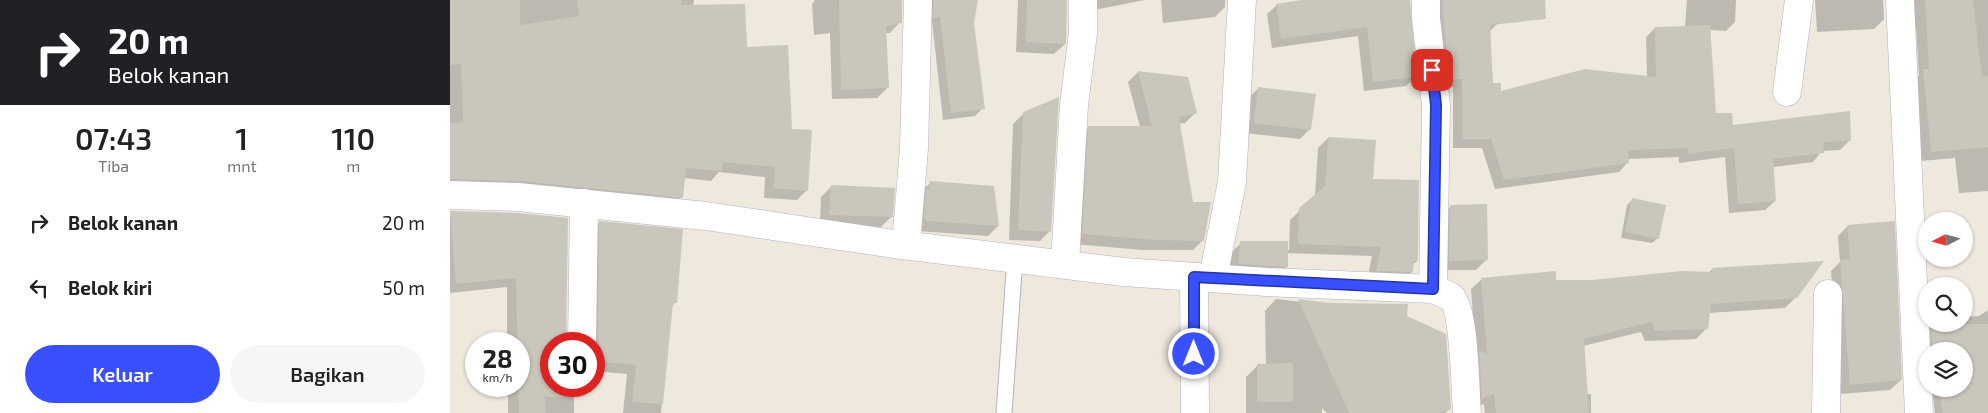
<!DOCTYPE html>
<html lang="id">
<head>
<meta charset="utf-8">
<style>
	:root { --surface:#fff; --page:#f6f6f6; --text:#222; --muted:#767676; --accent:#3950ff }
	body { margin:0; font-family:"Exo 2",sans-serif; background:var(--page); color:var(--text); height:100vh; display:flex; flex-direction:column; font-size:19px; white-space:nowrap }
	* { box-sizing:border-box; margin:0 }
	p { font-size:16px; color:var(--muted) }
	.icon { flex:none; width:28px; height:28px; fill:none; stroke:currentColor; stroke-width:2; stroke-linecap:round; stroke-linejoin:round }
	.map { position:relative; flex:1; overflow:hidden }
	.side { display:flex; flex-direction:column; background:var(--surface); width:450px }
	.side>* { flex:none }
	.hud { background:#202124; color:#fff; overflow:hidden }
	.needle { width:32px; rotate:264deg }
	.fabs { position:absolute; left:1468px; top:212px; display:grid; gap:10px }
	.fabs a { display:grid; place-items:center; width:55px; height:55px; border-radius:50%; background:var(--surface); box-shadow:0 1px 4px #0004; font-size:25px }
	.speed { position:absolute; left:15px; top:332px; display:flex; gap:10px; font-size:25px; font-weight:700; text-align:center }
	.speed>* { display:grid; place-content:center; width:65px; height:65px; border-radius:50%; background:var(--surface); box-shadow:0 1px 4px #0004; line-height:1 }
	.speed small { font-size:12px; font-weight:400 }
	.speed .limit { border:8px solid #d22; background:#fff; color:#111 }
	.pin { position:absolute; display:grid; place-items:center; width:42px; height:42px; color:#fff; margin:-21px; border-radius:10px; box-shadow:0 2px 8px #0006 }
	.me { position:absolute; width:55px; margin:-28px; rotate:0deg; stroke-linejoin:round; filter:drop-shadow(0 0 4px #0008) }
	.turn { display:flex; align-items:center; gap:18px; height:105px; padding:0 25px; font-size:22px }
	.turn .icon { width:65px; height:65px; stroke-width:2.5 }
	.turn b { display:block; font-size:35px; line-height:42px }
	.eta { display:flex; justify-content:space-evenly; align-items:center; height:85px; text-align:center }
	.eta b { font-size:30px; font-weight:600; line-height:35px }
	.button { display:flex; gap:10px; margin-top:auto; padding:10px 25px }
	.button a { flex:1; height:58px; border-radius:30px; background:var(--accent); color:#fff; font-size:20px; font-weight:600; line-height:58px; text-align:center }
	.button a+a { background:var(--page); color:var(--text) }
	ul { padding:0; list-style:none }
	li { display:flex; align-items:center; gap:15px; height:65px; padding:0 25px }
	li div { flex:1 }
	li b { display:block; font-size:19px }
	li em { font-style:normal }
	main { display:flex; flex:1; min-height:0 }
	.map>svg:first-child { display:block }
	.shadow { fill:#0003 }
	.building { fill:#c9c6bc }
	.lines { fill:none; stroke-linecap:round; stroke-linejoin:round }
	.service-casing { stroke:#b1b3c0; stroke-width:17 }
	.minor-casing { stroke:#b1b3c0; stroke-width:29 }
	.service { stroke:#fff; stroke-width:15 }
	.minor { stroke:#fff; stroke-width:28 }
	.route-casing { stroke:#2534a6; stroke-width:12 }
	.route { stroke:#3950ff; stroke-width:9 }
</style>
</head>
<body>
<main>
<section class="side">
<div class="hud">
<div class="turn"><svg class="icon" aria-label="right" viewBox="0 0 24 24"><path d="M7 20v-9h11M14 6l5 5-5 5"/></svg><div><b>20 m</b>Belok kanan</div></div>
</div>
<div class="eta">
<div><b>07:43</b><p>Tiba</p></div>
<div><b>1</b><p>mnt</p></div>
<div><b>110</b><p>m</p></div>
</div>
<ul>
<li><svg class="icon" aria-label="right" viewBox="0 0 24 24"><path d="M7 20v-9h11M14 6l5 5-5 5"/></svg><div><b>Belok kanan</b></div><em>20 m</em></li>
<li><svg class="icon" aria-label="left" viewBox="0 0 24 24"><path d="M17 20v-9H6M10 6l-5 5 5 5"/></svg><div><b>Belok kiri</b></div><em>50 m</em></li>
</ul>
<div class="button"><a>Keluar</a><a>Bagikan</a></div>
</section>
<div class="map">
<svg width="1538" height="413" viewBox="0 0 1538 413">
	<rect width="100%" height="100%" fill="#eee8dd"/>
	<!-- shadow -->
	<g class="shadow">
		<path d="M0 0H244L243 6 296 49 340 130 357 190 347 200 314 198 315 177 269 172 261 181 234 178 232 197 222 207 0 190Z"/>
		<path d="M365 0H450V22L440 33H435L438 87 427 98 382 99 380 33 364 35 362 4Z"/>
		<path d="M482 0H527L523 23 533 108 525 116 493 120 480 3Z"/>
		<path d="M568 0H616L615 44 604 54 566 52Z"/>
		<path d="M634 0H695L639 11Z"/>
		<path d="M711 0H775V7L765 17 713 23Z"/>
		<path d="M862 0H959L966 76 956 86 914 91 908 36 822 48 817 14 827 5Z"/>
		<path d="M979 0H1047L1048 23 1039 32 1042 84 1050 92 1197 78 1196 37 1205 28 1235 27 1237 0H1286L1285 22 1276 31 1260 30 1265 114 1282 127 1400 140 1390 150 1372 151 1363 162 1323 167 1325 201 1315 210 1279 213 1275 157 1229 163V157L1178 159V162L1169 172 1045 189 1032 148H1003V87L990 88Z"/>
		<path d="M1365 0H1433L1434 19 1424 29 1367 32Z"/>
		<path d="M1452 0H1538V191L1509 193 1505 158 1471 161 1464 81 1469 75 1466 28H1457Z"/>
		<path d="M688 72 737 79 745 113 735 123 729 124 742 203 753 240 743 250H693L623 244 629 137 639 127H690L678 82Z"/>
		<path d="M809 88 860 129 850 139 795 133 798 98Z"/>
		<path d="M574 113 600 231 590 241 559 240 563 124Z"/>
		<path d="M878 138 922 180 967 261 962 265V272L951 282 917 281 922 256 836 253 837 267 827 277 778 274 781 253 791 243 839 250 840 220 865 196 868 148Z"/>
		<path d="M480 183 548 226 538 236 468 231 470 193Z"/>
		<path d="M381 187 441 217 431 227 370 224 371 197Z"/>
		<path d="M1182 200 1208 238 1202 243 1171 238 1177 205Z"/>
		<path d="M1001 206 1037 259 1026 270H990V217Z"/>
		<path d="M0 212 67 214 101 344V386H124V413H58V386H69V344H57V287L0 293Z"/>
		<path d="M150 222 225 303 221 307 211 413H173L177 374 144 371 140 232Z"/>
		<path d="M1398 226 1451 380 1440 390 1390 394 1381 271 1390 262 1388 236Z"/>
		<path d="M1263 269 1346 297 1335 308 1259 313 1257 328 1246 339 1195 341 1191 332 1133 346 1136 394H1141V413H1035L1034 404 1022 408 1026 354 1021 289 1032 279 1142 281 1258 273Z"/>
		<path d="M826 299 879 305 955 317 1000 409 995 413H877L872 408V413H796V377L808 365H816L815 311Z"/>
		<path d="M1538 310V413H1485L1482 389H1514V351H1476L1477 324H1514V317L1529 316Z"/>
	</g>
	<!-- building -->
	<g class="building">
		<path d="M0 0H70V25L129 16 127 0H231V5L295 4 297 47 338 45 342 129 362 130 358 191 323 188 325 167 273 162 272 171 236 168 233 198 70 181 0 179V123L13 122 11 64 0 65Z"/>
		<path d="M389 0H452V23L436 26 439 88 391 90Z"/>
		<path d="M484 0H528L524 23 535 109 501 113 490 17 483 18Z"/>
		<path d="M577 0H617L616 44 576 42Z"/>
		<path d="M852 0H960L967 77 923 82 917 27 831 39 826 4Z"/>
		<path d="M992 0H1095L1096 19 1040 25 1043 83H1051V91L1135 69 1206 77 1205 27 1260 25 1266 113H1282L1283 125 1400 111 1401 141 1373 142 1374 153 1323 159 1326 201 1288 204 1284 148 1238 154V148L1178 150 1179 163 1054 180 1041 139H1012V79H999Z"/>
		<path d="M1475 0H1523L1532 77 1538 76V147L1481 152 1473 69H1479Z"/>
		<path d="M688 71 738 77 747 113 729 117 743 202H761L754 241 704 240 632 234 638 126H702Z"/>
		<path d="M808 87 866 94 861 130 804 123Z"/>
		<path d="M609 97 601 232 568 230 573 112Z"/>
		<path d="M878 137 926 140 923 179 969 180 968 261H964L963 272 926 271 931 247 848 244 849 208 875 186Z"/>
		<path d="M480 181 544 186 549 226 477 221V219H474L476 189H479Z"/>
		<path d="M381 185 445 188 443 217 379 215Z"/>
		<path d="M1182 198 1216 205 1209 239 1175 232Z"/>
		<path d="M1037 204 1038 260 999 261 1000 205Z"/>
		<path d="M0 211 67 213 118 218 116 344H101V386H125V397H95L96 413H69L66 278 6 284Z"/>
		<path d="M149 221 233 229 227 303H223L213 404 182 402 186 365 144 361 148 344Z"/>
		<path d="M1445 221 1452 380 1400 385 1390 260 1400 259 1397 225Z"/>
		<path d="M790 241H838V267L788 264Z"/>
		<path d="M1374 261 1347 298 1261 304 1258 329 1205 331 1201 322 1134 339 1139 413H1046L1044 394 1032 398 1029 350 1037 354 1031 278 1106 271V280H1142L1232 271 1262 272V268Z"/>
		<path d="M848 299 879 303 958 304 957 316 996 334 1001 409 990 413H899Z"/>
		<path d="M1481 324H1538V413H1492L1489 389H1514V351H1482Z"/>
		<path d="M843 363V402H807V364Z"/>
	</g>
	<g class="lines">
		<!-- service casing -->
		<g class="service-casing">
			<path id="service" d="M554 413 565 258"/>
		</g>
		<!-- minor casing -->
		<g class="minor-casing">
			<g id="minor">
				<path d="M976 0V18L986 105 983 289"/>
				<path d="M1450 0 1469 413"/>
				<path d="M1337 92 1349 0"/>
				<path d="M0 195 68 197 256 216 444 244 674 272 817 282 983 289C988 291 996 294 1001 297 1015 310 1015 391 1017 413"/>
				<path d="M456 245 464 148 468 0"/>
				<path d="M615 264 624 105 633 33V0"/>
				<path d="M744 277 745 413"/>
				<path d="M763 278 782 182 792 0"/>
				<path d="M132 344 134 203"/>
				<path d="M1376 413 1378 294"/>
			</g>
		</g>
		<!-- service -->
		<use href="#service" class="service"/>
		<!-- minor -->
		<use href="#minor" class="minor"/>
	</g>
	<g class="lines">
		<!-- route casing -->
		<g class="route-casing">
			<path id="route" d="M744 354V277L983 289 986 105 982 70"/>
		</g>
		<!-- route -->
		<use href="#route" class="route"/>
	</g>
</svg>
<div class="fabs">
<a><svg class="needle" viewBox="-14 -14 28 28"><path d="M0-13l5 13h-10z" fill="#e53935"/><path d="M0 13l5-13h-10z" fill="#767676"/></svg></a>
<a><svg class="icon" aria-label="search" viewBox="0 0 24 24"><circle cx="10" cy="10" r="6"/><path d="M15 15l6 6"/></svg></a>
<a><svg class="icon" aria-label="layers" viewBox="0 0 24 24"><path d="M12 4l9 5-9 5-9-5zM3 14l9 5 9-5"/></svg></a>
</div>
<div class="speed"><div>28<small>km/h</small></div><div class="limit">30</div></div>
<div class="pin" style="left:982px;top:70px;background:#d93025"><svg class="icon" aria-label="arrive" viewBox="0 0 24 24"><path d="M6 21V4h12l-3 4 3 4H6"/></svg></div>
<svg class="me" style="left:744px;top:354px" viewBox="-20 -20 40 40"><circle r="17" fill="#3950ff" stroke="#fff" stroke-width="3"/><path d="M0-11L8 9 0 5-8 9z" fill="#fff"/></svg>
</div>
</main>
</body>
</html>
